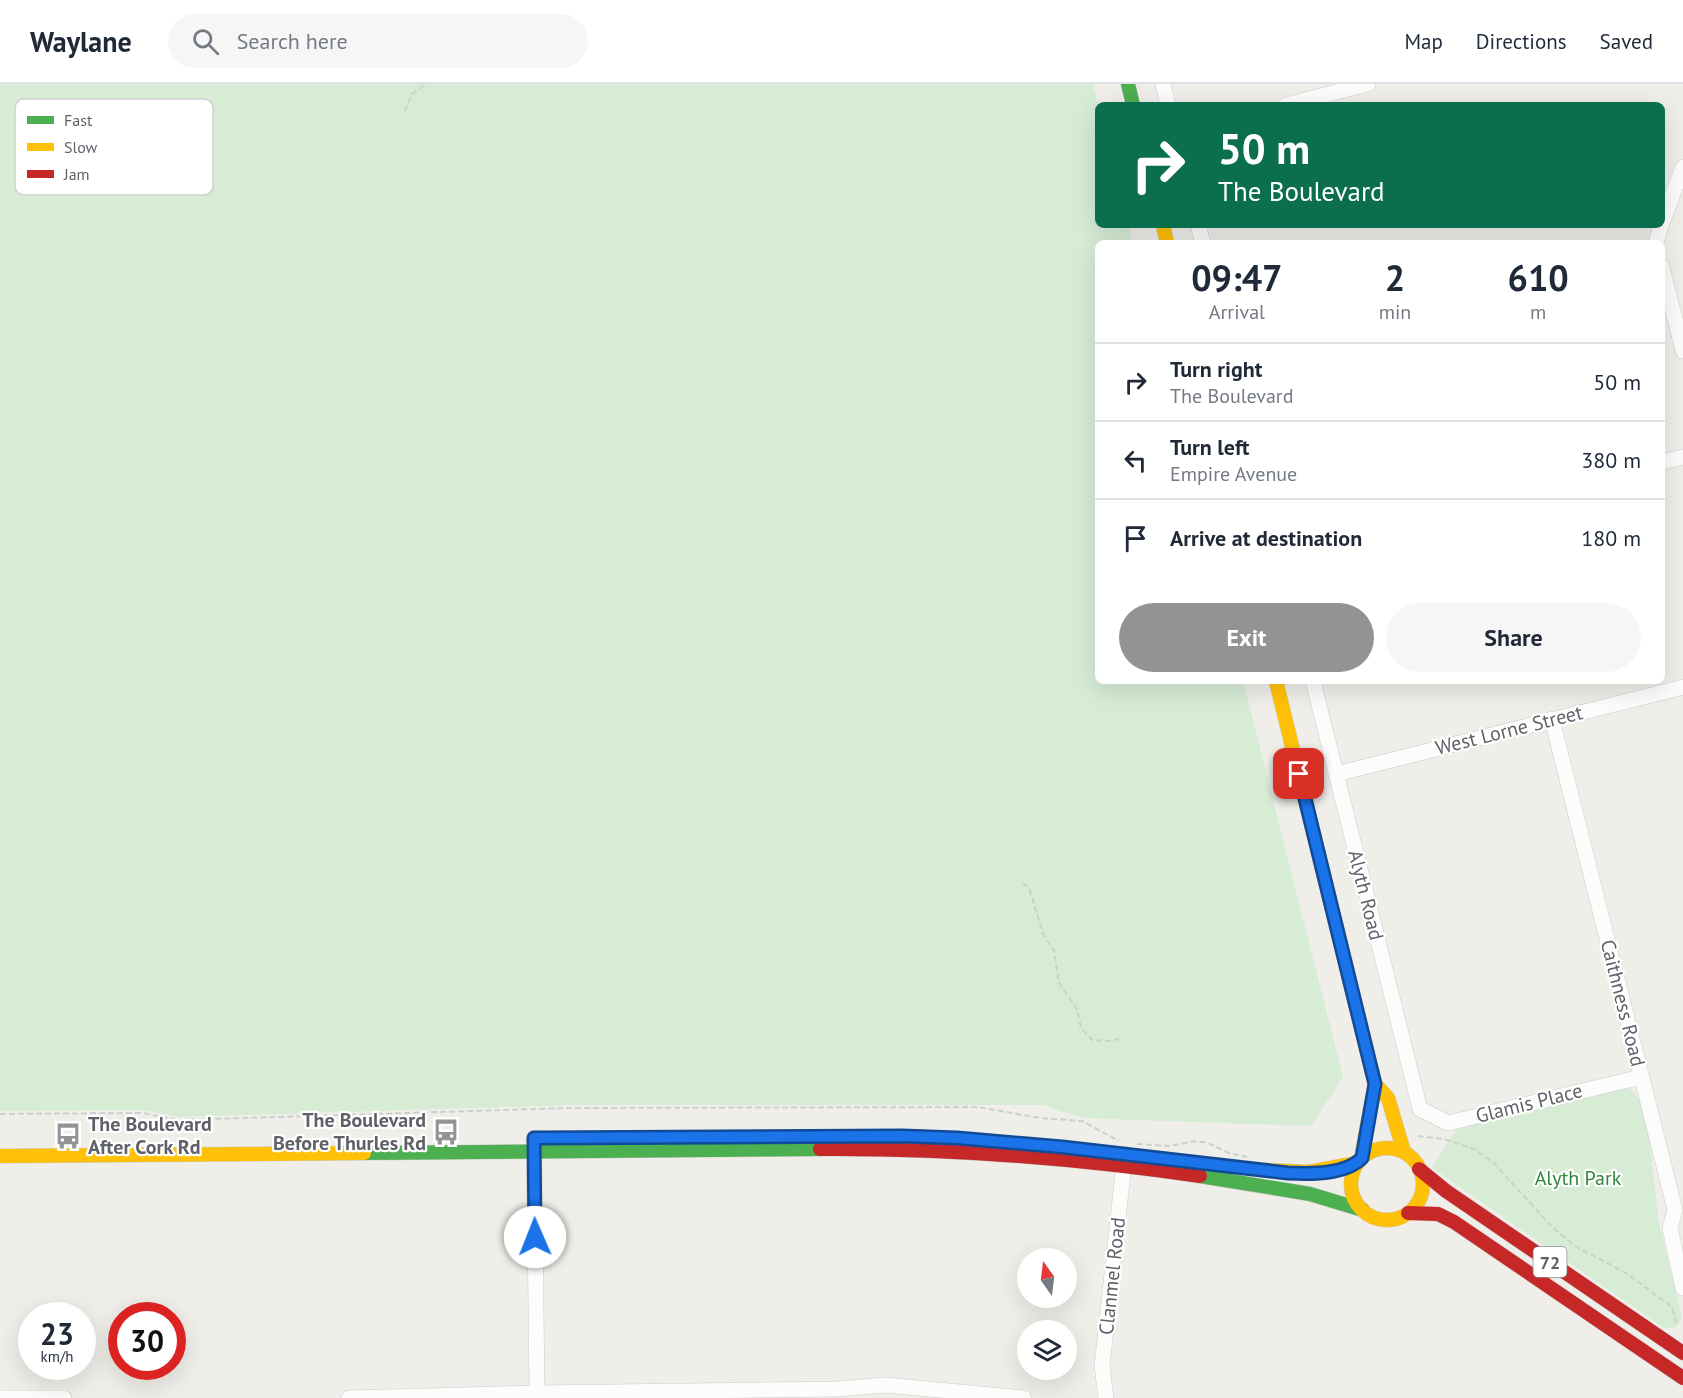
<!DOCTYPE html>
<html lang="en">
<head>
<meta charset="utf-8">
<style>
	:root { --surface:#fff; --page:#f6f6f7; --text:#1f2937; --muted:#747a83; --line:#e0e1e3; --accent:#919395 }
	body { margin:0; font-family:"PT Sans",sans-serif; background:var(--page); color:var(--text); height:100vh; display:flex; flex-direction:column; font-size:22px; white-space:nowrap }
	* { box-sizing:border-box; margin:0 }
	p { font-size:20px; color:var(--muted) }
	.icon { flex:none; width:33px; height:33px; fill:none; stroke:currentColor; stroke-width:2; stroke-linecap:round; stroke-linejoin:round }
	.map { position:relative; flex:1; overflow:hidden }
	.side { position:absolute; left:1095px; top:156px; width:570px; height:444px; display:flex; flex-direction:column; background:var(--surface); border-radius:9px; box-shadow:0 6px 24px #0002 }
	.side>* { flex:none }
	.top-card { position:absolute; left:1095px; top:18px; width:570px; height:126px; border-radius:9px; box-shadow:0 6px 24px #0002; background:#0b6e4f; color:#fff; overflow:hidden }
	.needle { width:39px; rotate:346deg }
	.tools { position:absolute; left:1017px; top:1164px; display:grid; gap:12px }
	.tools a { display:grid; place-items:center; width:60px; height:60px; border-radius:50%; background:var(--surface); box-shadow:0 6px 24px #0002; font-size:30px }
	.speed { position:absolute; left:18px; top:1218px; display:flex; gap:12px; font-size:30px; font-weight:700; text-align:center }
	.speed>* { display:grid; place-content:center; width:78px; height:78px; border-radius:50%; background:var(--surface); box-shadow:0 6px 24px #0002; line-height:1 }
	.speed small { font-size:15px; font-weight:400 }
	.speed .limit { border:9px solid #d22; background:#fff; color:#111 }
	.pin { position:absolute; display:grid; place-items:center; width:51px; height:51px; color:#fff; margin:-26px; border-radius:12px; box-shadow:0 3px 9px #0006 }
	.me { position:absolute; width:66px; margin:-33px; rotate:359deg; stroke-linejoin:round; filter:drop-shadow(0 0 4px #0008) }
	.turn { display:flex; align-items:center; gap:21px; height:126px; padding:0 24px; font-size:27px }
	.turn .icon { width:78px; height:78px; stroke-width:2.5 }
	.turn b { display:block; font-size:42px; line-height:51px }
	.eta { display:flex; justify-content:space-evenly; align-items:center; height:102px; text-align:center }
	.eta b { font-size:36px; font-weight:700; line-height:42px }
	.primary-button { display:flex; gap:12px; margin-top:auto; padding:12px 24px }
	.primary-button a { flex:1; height:69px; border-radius:36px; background:var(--accent); color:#fff; font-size:24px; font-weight:700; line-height:69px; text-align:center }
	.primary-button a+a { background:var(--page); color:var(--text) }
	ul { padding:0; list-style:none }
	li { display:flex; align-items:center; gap:18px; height:78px; padding:0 24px; border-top:2px solid var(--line) }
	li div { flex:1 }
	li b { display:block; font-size:22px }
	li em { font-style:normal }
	header { display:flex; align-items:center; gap:36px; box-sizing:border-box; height:84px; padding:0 30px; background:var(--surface); border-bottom:2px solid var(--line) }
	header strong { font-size:28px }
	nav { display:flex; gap:33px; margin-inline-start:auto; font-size:21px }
	.search { width:420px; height:54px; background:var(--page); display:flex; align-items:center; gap:15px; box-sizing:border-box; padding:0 21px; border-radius:33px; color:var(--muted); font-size:22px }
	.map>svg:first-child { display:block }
	.green { fill:#d6ecd5 }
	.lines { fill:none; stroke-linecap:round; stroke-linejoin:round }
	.street-casing { stroke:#cccccb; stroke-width:16 }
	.fast-casing { stroke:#cbcbca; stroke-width:15 }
	.slow-casing { stroke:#cbcbca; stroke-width:15 }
	.jam-casing { stroke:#cbcbca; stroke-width:15 }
	.path { stroke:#cbd1cd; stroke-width:2; stroke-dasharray:6 3; stroke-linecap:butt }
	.street { stroke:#fdfcfc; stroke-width:15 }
	.fast { stroke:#4caf50; stroke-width:14 }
	.slow { stroke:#ffc107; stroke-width:14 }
	.jam { stroke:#c62828; stroke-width:14 }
	.route-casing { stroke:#114b97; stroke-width:15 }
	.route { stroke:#1a73e8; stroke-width:10 }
	.labels { text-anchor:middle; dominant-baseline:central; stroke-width:4.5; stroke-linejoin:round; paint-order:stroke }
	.shield { fill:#fff; stroke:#8e9195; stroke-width:1.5 }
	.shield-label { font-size:18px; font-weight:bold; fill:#5e6268 }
	.street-label { font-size:20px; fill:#5e6268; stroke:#fff }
	.poi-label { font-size:20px; font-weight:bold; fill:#5e6268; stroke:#fff; text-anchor:end }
	.park-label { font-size:20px; fill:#2f8639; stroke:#fff }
	.key { fill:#fff; stroke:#cfd0d2; stroke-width:1.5 }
	.key-label { font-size:16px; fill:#5e6268 }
</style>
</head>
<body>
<header>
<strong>Waylane</strong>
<div class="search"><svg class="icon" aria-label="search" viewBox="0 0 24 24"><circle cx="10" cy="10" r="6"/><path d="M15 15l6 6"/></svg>Search here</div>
<nav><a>Map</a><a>Directions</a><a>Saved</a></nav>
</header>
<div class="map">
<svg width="1683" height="1314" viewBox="0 0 1683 1314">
	<rect width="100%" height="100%" fill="#efeee9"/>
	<!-- green -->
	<g class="green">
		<path d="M0 0H1093L1098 21V141H1128L1133 159H1098V597H1243L1343 993 1311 1042 1082 1034 1043 1021H571L178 1033 143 1026 0 1027Z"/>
		<path d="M1618 1004 1631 1005 1641 1017 1649 1053 1659 1140 1682 1233C1679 1243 1673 1245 1664 1244L1432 1084 1457 1044Z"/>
	</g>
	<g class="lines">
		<!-- street casing -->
		<g class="street-casing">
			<g id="street">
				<path d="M1163 0 1168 21"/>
				<path d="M1286 21 1368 0"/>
				<path d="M1662 139 1683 83"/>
				<path d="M1198 141 1203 159"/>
				<path d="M1656 159 1661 141"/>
				<path d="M1662 183 1683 267"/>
				<path d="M1662 378 1683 373"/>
				<path d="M1313 597 1420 1025 1448 1039 1641 993"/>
				<path d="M1552 635 1675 1126 1670 1144 1683 1204"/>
				<path d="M1336 690 1683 603"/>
				<path d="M534 1054 537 1309"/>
				<path d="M0 1314H64"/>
				<path d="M349 1314 537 1309 836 1305 886 1301 1024 1314"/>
				<path d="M1106 1314 1102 1282 1125 1070"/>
			</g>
		</g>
		<!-- fast casing -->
		<g class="fast-casing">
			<g id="fast">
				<path d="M1128 0 1133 21"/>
				<path d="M364 1069 820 1065"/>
				<path d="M1200 1092 1310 1110 1363 1126"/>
			</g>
		</g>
		<!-- slow casing -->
		<g class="slow-casing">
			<g id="slow">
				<path d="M1163 141 1167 159"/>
				<path d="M1276 597 1375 1000 1361 1074"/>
				<path d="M1375 1000 1388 1014 1404 1068"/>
				<circle cx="1387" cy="1100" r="36"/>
				<path d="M0 1072 364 1069"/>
				<path d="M1261 1086 1309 1088 1356 1079"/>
			</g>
		</g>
		<!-- jam casing -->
		<g class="jam-casing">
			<g id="jam">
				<path d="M820 1065C947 1064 1075 1074 1200 1092"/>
				<path d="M1419 1085 1446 1107 1683 1269"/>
				<path d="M1408 1129 1438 1130 1454 1138 1683 1294"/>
			</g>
		</g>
		<!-- path -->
		<g class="path">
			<path d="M405 27 412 10 426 0"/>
			<path d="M1023 799 1029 804 1044 852 1054 866 1059 899 1077 925 1081 944 1092 956 1109 957 1119 955"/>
			<path d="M0 1030 143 1029 178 1036 570 1024 978 1023 1040 1034 1082 1037 1119 1057"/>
			<path d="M1418 1052 1444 1055 1474 1065 1493 1078 1552 1143 1575 1162 1626 1189 1672 1223 1677 1242"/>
			<path d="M1137 1060 1169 1062 1195 1057 1208 1059 1229 1069 1247 1073"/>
		</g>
		<!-- street -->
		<use href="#street" class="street"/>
		<!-- fast -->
		<use href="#fast" class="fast"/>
		<!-- slow -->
		<use href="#slow" class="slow"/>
		<!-- jam -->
		<use href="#jam" class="jam"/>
	</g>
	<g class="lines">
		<!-- route casing -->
		<g class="route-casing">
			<path id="route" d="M535 1153 534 1054 902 1052 957 1054 1062 1063 1288 1089C1311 1090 1345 1091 1362 1074L1375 1000 1299 690"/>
		</g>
		<!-- route -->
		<use href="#route" class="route"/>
	</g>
	<!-- icons -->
	<defs>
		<g id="bus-bare" transform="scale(2.07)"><path d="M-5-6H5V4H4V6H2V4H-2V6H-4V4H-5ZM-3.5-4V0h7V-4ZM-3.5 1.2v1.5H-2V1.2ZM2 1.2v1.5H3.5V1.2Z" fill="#919395" stroke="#fff" stroke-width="2.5" paint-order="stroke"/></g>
	</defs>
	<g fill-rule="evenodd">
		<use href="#bus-bare" x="446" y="1048"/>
		<use href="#bus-bare" x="68" y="1052"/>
	</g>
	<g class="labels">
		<!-- shield labels -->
		<rect class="shield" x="1533.5" y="1163" width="33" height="30" rx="4.5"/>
		<g class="shield-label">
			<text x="1550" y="1178">72</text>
		</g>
		<!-- street labels -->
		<g class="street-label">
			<text transform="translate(1509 646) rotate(-14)">West Lorne Street</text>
			<text transform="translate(1366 811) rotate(76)">Alyth Road</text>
			<text transform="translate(1623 919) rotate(76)">Caithness Road</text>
			<text transform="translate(1529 1019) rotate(-14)">Glamis Place</text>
			<text transform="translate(1112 1192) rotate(-84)">Clanmel Road</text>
		</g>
		<!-- poi labels -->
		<g class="poi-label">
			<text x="426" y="1036">The Boulevard<tspan x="426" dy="23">Before Thurles Rd</tspan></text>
			<text x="88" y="1040" text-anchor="start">The Boulevard<tspan x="88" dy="23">After Cork Rd</tspan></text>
		</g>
		<!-- park labels -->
		<g class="park-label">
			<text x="1578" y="1094">Alyth Park</text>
		</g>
	</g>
	<!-- legend -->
	<rect x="15" y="15" width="198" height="96" rx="9" class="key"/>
	<rect x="27" y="32" width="27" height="8" fill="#4caf50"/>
	<rect x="27" y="59" width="27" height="8" fill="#ffc107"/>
	<rect x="27" y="86" width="27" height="8" fill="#c62828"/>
	<g class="key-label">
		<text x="64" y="42">Fast</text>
		<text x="64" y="69">Slow</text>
		<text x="64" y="96">Jam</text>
	</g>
</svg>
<div class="tools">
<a><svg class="needle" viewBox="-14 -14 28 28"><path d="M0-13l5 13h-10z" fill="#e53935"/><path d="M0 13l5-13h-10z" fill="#747a83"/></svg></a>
<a><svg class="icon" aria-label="layers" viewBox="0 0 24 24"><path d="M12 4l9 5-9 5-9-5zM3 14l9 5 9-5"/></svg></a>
</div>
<div class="speed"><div>23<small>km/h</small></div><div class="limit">30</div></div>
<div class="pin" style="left:1299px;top:690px;background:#d93025"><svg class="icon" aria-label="arrive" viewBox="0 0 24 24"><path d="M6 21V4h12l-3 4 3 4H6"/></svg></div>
<svg class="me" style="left:535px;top:1153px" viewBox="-20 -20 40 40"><circle r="19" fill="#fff"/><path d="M0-13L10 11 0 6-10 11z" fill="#1a73e8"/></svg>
<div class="top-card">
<div class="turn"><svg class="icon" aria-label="right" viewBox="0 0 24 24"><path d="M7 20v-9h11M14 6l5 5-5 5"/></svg><div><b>50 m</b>The Boulevard</div></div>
</div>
<section class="side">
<div class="eta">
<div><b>09:47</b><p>Arrival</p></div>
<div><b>2</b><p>min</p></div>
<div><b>610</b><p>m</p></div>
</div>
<ul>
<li><svg class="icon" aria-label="right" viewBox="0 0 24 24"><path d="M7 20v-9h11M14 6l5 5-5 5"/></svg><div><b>Turn right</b><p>The Boulevard</p></div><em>50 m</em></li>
<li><svg class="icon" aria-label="left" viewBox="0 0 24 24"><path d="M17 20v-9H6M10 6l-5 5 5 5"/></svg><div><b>Turn left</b><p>Empire Avenue</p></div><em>380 m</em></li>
<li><svg class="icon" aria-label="arrive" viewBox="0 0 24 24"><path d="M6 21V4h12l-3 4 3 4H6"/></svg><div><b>Arrive at destination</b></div><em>180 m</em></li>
</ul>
<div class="primary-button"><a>Exit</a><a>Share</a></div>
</section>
</div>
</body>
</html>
